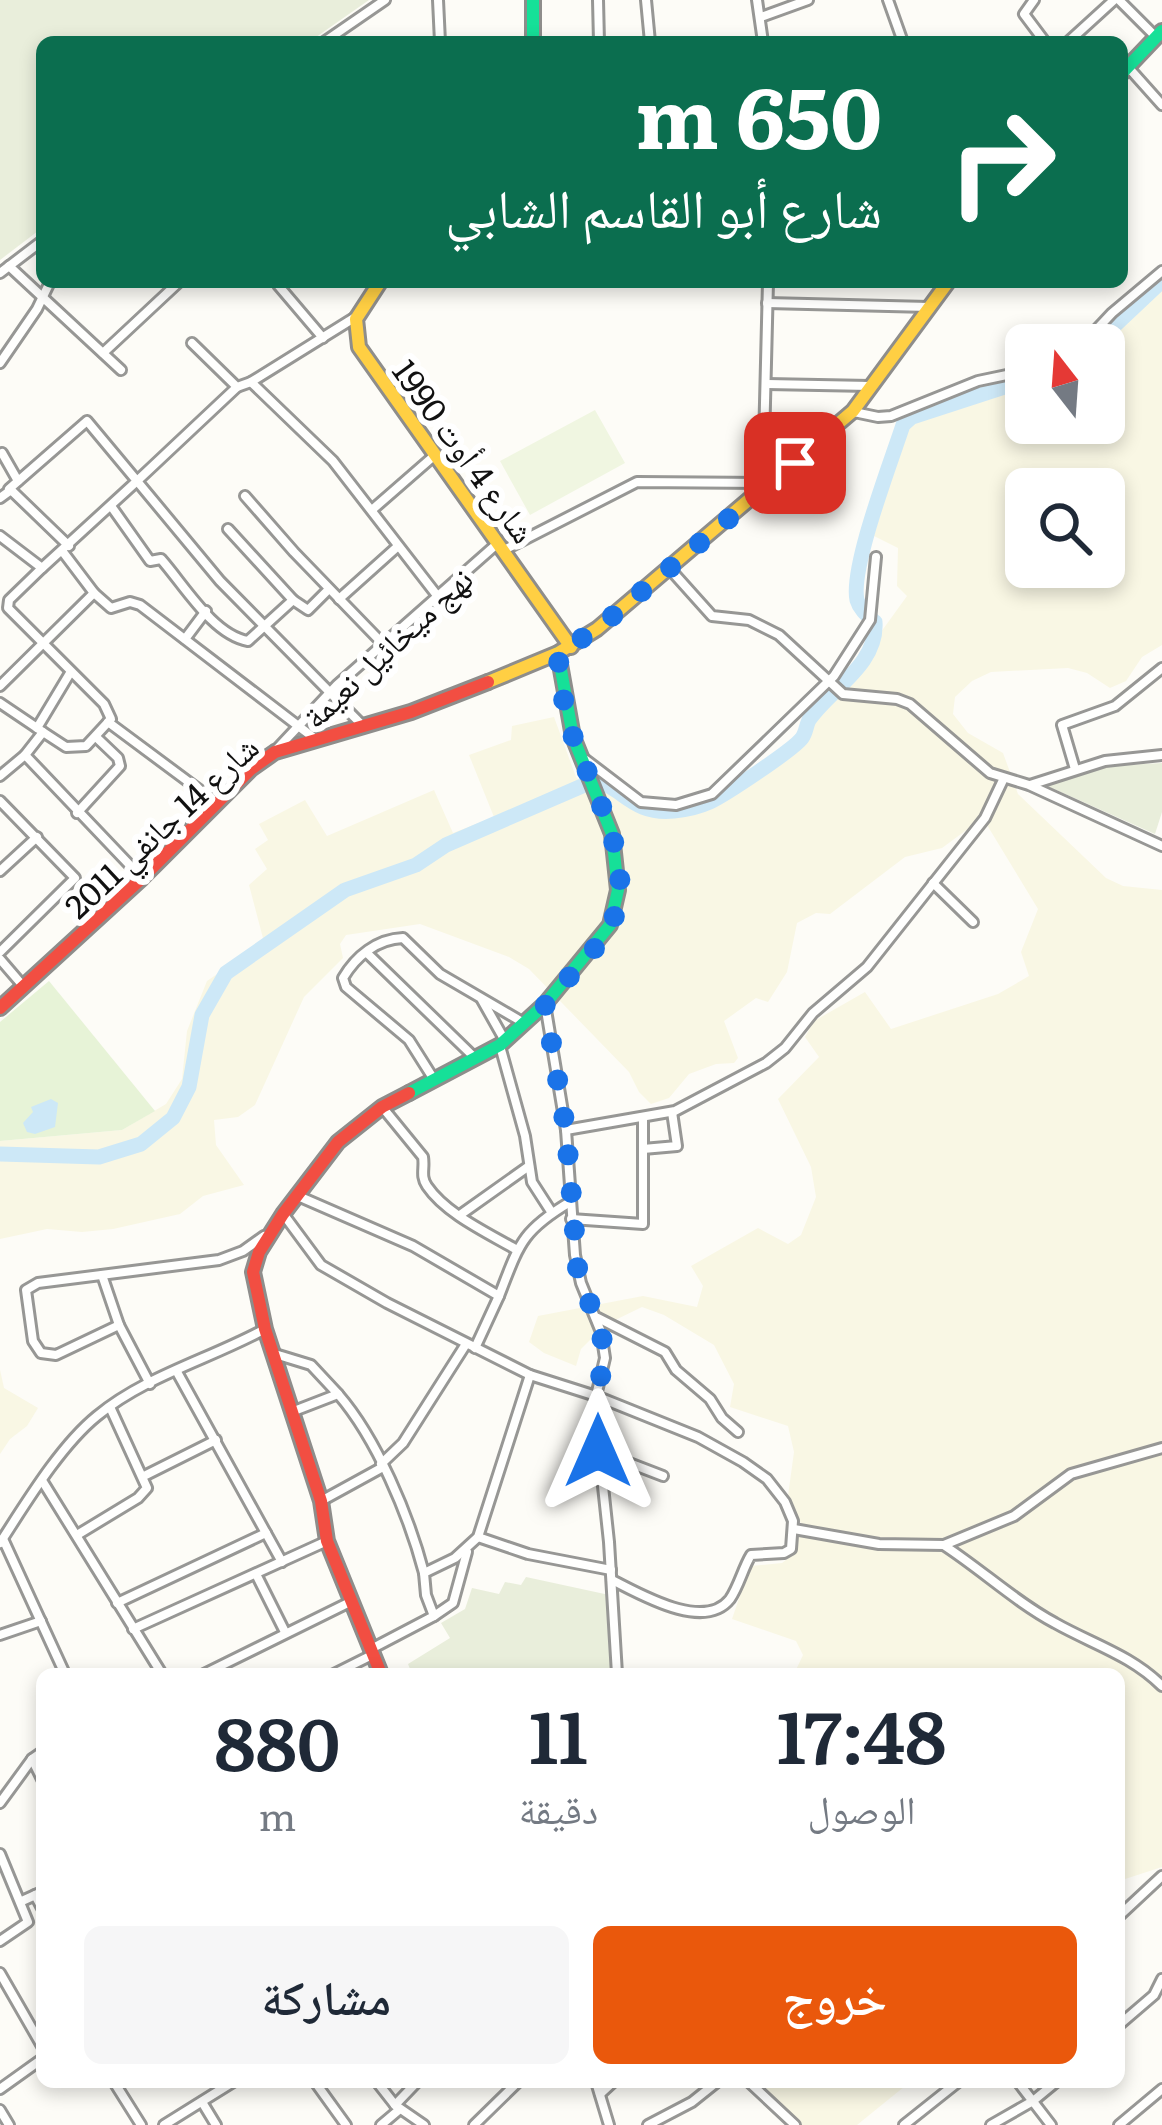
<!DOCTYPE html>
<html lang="ar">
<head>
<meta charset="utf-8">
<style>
	:root { --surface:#fff; --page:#f6f6f7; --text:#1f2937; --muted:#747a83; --accent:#ea580c }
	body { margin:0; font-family:Literata,"Noto Naskh Arabic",serif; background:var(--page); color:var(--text); direction:rtl; height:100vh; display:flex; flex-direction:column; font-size:45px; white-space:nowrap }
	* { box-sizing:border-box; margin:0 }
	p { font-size:39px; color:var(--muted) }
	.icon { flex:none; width:66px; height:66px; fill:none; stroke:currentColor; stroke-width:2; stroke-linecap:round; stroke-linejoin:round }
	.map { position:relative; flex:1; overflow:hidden; direction:ltr }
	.details { position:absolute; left:36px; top:1668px; width:1089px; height:420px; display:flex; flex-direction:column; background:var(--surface); border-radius:18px; box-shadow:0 6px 18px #0003; direction:rtl }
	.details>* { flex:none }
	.guide { position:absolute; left:36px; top:36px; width:1092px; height:252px; border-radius:18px; box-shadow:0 6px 18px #0003; direction:rtl; background:#0b6e4f; color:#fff; overflow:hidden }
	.needle { width:78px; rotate:343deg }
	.controls { position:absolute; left:1005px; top:324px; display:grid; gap:24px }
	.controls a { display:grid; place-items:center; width:120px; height:120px; border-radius:18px; background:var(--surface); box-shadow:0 6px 18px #0003; font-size:60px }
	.pin { position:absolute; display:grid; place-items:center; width:102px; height:102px; color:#fff; margin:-51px; border-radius:24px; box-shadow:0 6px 18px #0006 }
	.me { position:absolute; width:132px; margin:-66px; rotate:0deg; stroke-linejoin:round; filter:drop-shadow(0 0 9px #0008) }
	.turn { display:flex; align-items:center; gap:42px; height:252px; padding:0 48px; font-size:54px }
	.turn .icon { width:156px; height:156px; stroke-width:2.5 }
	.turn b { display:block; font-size:84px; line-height:102px }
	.eta { display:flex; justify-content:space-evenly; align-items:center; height:204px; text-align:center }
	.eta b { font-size:72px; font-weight:600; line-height:84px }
	.button { display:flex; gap:24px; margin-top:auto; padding:24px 48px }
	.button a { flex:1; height:138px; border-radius:18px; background:var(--accent); color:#fff; font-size:48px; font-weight:600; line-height:138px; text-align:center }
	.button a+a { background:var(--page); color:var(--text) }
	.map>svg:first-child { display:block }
	.farmland { fill:#f9f7e4; fill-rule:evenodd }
	.green { fill:#e7f3d7 }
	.cemetery { fill:#e9eedb }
	.pitch { fill:#f0f6e1 }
	.water { fill:#cde8f7 }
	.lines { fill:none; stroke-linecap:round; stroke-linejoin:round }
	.river { stroke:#cde8f7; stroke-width:15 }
	.street-casing { stroke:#979795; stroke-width:14 }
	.fast-casing { stroke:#8e8d8b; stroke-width:18 }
	.slow-casing { stroke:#8e8d8b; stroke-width:18 }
	.jam-casing { stroke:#8e8d8b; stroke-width:18 }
	.street { stroke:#fffffe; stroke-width:8 }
	.fast { stroke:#16e098; stroke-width:12 }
	.slow { stroke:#ffcf43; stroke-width:12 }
	.jam { stroke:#f24e42; stroke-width:12 }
	.route { stroke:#1a73e8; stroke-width:21; stroke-dasharray:0 37.8 }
	.labels { text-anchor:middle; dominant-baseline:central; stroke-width:12; stroke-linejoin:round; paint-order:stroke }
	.street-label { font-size:33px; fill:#111; stroke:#fff }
</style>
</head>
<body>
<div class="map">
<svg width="1162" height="2125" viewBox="0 0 1162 2125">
	<rect width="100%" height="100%" fill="#fdfcf7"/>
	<!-- farmland -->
	<g class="farmland">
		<path d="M1162 282V645L1142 657 1126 681 1110 688 1087 673 1068 668 991 672 972 681 955 697 953 714 968 733 1003 753 1018 794 1106 878 1123 886 1162 890V1867L1119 1881V1674H794L803 1655 796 1641 732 1619 750 1566 782 1563 795 1553 801 1523 787 1503 794 1452 788 1426 730 1407 734 1384 714 1345 664 1315 642 1307 605 1325 581 1349 576 1366 544 1353 529 1342 538 1316 643 1296 697 1307 703 1286 691 1266 758 1228 788 1244 801 1235 816 1197 811 1167 778 1099 819 1057 805 1037 814 1021 865 992 891 1029 998 994 1029 976 1021 952 1038 909 987 825 976 823 942 848 905 857 830 914 816 913 797 923 787 972 768 1002 756 998 724 1021 738 1058 734 1063 716 1064 689 1074 669 1098 651 1104 639 1092 629 1072 529 969 509 957 420 924 346 935 340 944 343 958 304 997 255 1105 238 1117 214 1120 216 1145 244 1185 203 1196 180 1214 113 1229 82 1232 47 1229 0 1239V1141L122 1130 166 1104 182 1079 187 1031 207 981 264 942 249 885 267 869 255 849 268 840 259 824 305 800 327 836 434 790 453 833 494 817 469 755 511 740 512 726 554 717 576 777 585 786 601 787 641 814H675L714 803 804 739 809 724 853 684 881 632 907 596 897 586 898 548 874 536 907 420 1004 380 1026 376V423H1104V345H1090ZM1026 489H1104V567H1026Z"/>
		<path d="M0 1370 4 1388 38 1408 27 1426 10 1439 0 1454Z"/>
		<path d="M752 2082H910L857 2125H800Z"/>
	</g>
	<!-- green -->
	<path class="green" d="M49 981 155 1111 122 1130 0 1141V1022Z"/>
	<!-- cemetery -->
	<g class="cemetery">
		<path d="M0 0H369L309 42H42V228L0 260Z"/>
		<path d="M1162 763V812L1155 834 1045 785 1049 780 1110 766Z"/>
		<path d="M526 1577 614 1596 621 1674H412L408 1664 450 1638 441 1623 465 1609 472 1588 499 1594 505 1582 521 1585Z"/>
	</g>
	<!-- pitch -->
	<path class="pitch" d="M595 410 625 463 530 515 500 461Z"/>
	<!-- water -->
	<path class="water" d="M51 1099 58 1103 55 1127 35 1134 27 1132 23 1123 33 1112 31 1107Z"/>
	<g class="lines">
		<!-- river -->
		<g class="river">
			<path d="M1094 345 1162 281"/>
			<path d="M0 1154 99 1157 141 1144 173 1118 189 1087 202 1015 226 973 345 890 416 865 446 845 589 783C619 778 627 816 674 811 686 810 699 807 710 802 725 795 793 750 802 738 806 733 806 726 809 720 830 689 878 665 875 622 867 615 860 610 857 600 850 568 891 462 903 425L912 417 1026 380"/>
		</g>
		<!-- street casing -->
		<g class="street-casing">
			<g id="street">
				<path d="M438 0 440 42"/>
				<path d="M598 0 599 42"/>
				<path d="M646 0 650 42"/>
				<path d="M757 0 763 42"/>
				<path d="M888 0 903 42"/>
				<path d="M1034 0 1024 14 1045 42"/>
				<path d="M1119 0 1156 37"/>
				<path d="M761 17 808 0"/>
				<path d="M324 42 385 0"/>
				<path d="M1068 42 1114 0"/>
				<path d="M1128 67 1162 105"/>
				<path d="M9 266 121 370"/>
				<path d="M0 273 42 241"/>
				<path d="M278 285 323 338"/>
				<path d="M767 303 929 307"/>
				<path d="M354 318 251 382 333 461 439 598"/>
				<path d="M192 343 237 387 251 382"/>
				<path d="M1082 345 1112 313 1162 271"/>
				<path d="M103 353 179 282"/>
				<path d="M0 363 37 309 50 282"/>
				<path d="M767 384 870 386"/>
				<path d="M237 387 137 481 220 581 362 725"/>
				<path d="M854 412 878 417 891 416 978 381 1026 371"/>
				<path d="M2 453 18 481"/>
				<path d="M763 483 768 282"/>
				<path d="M245 496 294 552 384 645"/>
				<path d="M0 498 11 490 69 546"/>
				<path d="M111 506 150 561 161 559C184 585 213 635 248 641L293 600 228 529"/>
				<path d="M373 509 435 455"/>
				<path d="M0 536 42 568 137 481 87 421 9 489"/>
				<path d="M504 550 637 482 768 483"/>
				<path d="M42 568 9 600 8 608 104 704 111 719 86 746 66 747 43 732"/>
				<path d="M669 568 712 616 749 620 779 635 843 694 897 699 910 704 990 773 1029 785 1162 846"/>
				<path d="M94 593 111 608 130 602 140 605 314 738"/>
				<path d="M339 599 397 547"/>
				<path d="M293 600 308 610 329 589"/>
				<path d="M185 639 206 611"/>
				<path d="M0 686 94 593 63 552"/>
				<path d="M0 703 43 732 25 755"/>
				<path d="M108 722 217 803"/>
				<path d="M37 728 70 673"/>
				<path d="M276 750 337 685 498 543"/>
				<path d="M586 760 641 802 676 805 712 794 834 676 870 620 876 557"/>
				<path d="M1075 769 1062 725 1115 706 1162 668"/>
				<path d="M0 776 25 755 142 878"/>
				<path d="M1030 785 1105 761 1162 755"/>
				<path d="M0 801 75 878 0 952"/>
				<path d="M77 813 120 766 118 758 96 737"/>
				<path d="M0 871 37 837"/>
				<path d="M933 883 973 922"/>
				<path d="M368 954 474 1057"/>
				<path d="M0 959 24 987"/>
				<path d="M482 1000 504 1039"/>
				<path d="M545 1004 566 1130 575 1255 581 1283 601 1332 605 1358 596 1396V1421L609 1542 617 1674"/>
				<path d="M500 1046 525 1136 532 1182 552 1213"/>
				<path d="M433 1078 409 1040 346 987 343 978C356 956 377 939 403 938L440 974 524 1023"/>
				<path d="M383 1108 423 1157C425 1168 420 1176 427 1186 446 1214 488 1233 517 1250"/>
				<path d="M566 1130 675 1111 766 1063 785 1048 813 1013 867 967 985 818 1003 780"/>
				<path d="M643 1149 677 1146 672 1112"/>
				<path d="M298 1196 413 1246 499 1296 475 1348"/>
				<path d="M284 1215 321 1265 387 1303 530 1375 596 1396 698 1437 743 1462 767 1479 785 1502 793 1521 791 1549 784 1553 751 1555C743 1568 739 1586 730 1599 704 1632 640 1594 612 1580"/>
				<path d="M460 1215 529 1166"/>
				<path d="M571 1219 643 1224V1119"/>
				<path d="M102 1275 119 1325 150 1384"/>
				<path d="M499 1296C519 1245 521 1231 570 1202"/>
				<path d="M598 1318 665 1352 676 1370 710 1399 722 1418 738 1432"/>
				<path d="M119 1325 56 1355 41 1353 33 1341 26 1290 38 1283 219 1260 243 1251 264 1236"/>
				<path d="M275 1354 311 1365 338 1394 294 1411"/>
				<path d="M177 1372 282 1562"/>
				<path d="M338 1394C377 1439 409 1516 424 1573"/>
				<path d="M598 1451 663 1476"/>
				<path d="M381 1464 403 1443 466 1344"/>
				<path d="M144 1476 216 1440"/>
				<path d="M43 1482 162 1674"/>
				<path d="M321 1501 383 1467"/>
				<path d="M794 1529 879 1544 944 1545 1014 1516 1071 1474 1162 1448"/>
				<path d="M77 1535 138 1498 147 1488 110 1407"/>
				<path d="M478 1537 528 1554 611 1570"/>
				<path d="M3 1539 65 1674"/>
				<path d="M0 1543C26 1503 60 1446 97 1416 145 1376 210 1359 265 1329"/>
				<path d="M945 1546C983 1571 1016 1602 1055 1623 1092 1644 1131 1655 1162 1686"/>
				<path d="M256 1574 285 1632"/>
				<path d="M117 1603 266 1533"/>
				<path d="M434 1616 453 1603 467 1552"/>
				<path d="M133 1629 327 1541"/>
				<path d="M0 1635 41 1621"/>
				<path d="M371 1649 434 1616 426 1595 424 1573 455 1558 478 1537 530 1375"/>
				<path d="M204 1674 350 1602"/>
				<path d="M334 1674 374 1654"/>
				<path d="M32 1759 42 1779"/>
				<path d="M0 1803 32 1759 42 1752"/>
				<path d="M0 1854 28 1922 0 1941"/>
				<path d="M35 1895 42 1908"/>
				<path d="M22 1901 42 1892"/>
				<path d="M1119 1916 1162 1876"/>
				<path d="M0 1973 42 2046"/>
				<path d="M1119 2025 1154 1995 1162 1979"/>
				<path d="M114 2082 141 2125"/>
				<path d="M315 2082 346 2125"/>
				<path d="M377 2082 395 2105 424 2125"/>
				<path d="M596 2082 609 2125"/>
				<path d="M749 2082 795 2125"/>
				<path d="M1018 2082 1051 2125"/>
				<path d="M0 2089 42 2059"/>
				<path d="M600 2094 613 2082"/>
				<path d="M202 2102 216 2125"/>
				<path d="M395 2105 417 2082"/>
				<path d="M0 2110 9 2125"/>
				<path d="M164 2125 233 2082"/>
				<path d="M381 2125 400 2109"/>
				<path d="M474 2125 518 2082"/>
				<path d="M648 2125 692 2102 717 2082"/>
				<path d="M904 2125 958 2082"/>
				<path d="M991 2125 1033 2101 1056 2082"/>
				<path d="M1119 2125 1162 2089"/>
			</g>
		</g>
		<!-- fast casing -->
		<g class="fast-casing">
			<g id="fast">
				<path d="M533 0V42"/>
				<path d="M1122 73 1162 31"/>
				<path d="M409 1093 500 1045 545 1004 610 925 618 890 612 834 573 737 558 653"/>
			</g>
		</g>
		<!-- slow casing -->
		<g class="slow-casing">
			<g id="slow">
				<path d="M380 282 356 319 359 347 571 647"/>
				<path d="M488 682 558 653 597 629 853 411 948 282"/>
			</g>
		</g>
		<!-- jam casing -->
		<g class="jam-casing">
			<g id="jam">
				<path d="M0 1008 142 878 251 769 275 752 411 712 488 682"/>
				<path d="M381 1674 327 1541 321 1501 265 1329 253 1272 259 1252 283 1214 338 1142 382 1107 409 1093"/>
			</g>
		</g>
		<!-- street -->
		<use href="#street" class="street"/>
		<!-- fast -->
		<use href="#fast" class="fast"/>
		<!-- slow -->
		<use href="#slow" class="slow"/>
		<!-- jam -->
		<use href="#jam" class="jam"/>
	</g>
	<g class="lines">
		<!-- route -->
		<path class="route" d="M598 1451 596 1396 605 1358 601 1332 578 1273 566 1130 545 1004C566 978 595 954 611 924 640 868 591 788 573 736 564 711 560 680 558 653L597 629 795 463"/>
	</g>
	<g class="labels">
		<!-- street labels -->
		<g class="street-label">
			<text transform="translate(466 450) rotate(54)">شارع 4 أوت 1990</text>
			<text transform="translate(386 646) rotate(-43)">نهج ميخائيل نعيمة</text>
			<text transform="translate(160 825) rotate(-43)">شارع 14 جانفي 2011</text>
		</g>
	</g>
</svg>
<div class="controls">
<a><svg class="needle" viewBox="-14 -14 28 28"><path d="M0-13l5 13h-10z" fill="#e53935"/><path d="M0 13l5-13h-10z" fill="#747a83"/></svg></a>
<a><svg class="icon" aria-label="search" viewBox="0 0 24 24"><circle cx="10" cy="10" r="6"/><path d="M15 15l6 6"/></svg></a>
</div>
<div class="pin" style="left:795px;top:463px;background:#d93025"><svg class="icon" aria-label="arrive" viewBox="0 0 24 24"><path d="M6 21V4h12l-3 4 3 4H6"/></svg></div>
<svg class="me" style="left:598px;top:1451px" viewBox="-20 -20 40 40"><path d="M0-17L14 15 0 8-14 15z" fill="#1a73e8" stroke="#fff" stroke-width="4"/></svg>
<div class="guide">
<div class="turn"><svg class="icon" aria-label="right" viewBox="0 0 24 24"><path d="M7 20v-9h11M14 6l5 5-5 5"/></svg><div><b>650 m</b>شارع أبو القاسم الشابي</div></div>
</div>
<section class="details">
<div class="eta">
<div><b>17:48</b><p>الوصول</p></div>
<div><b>11</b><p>دقيقة</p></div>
<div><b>880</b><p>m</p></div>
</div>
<div class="button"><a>خروج</a><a>مشاركة</a></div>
</section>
</div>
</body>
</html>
